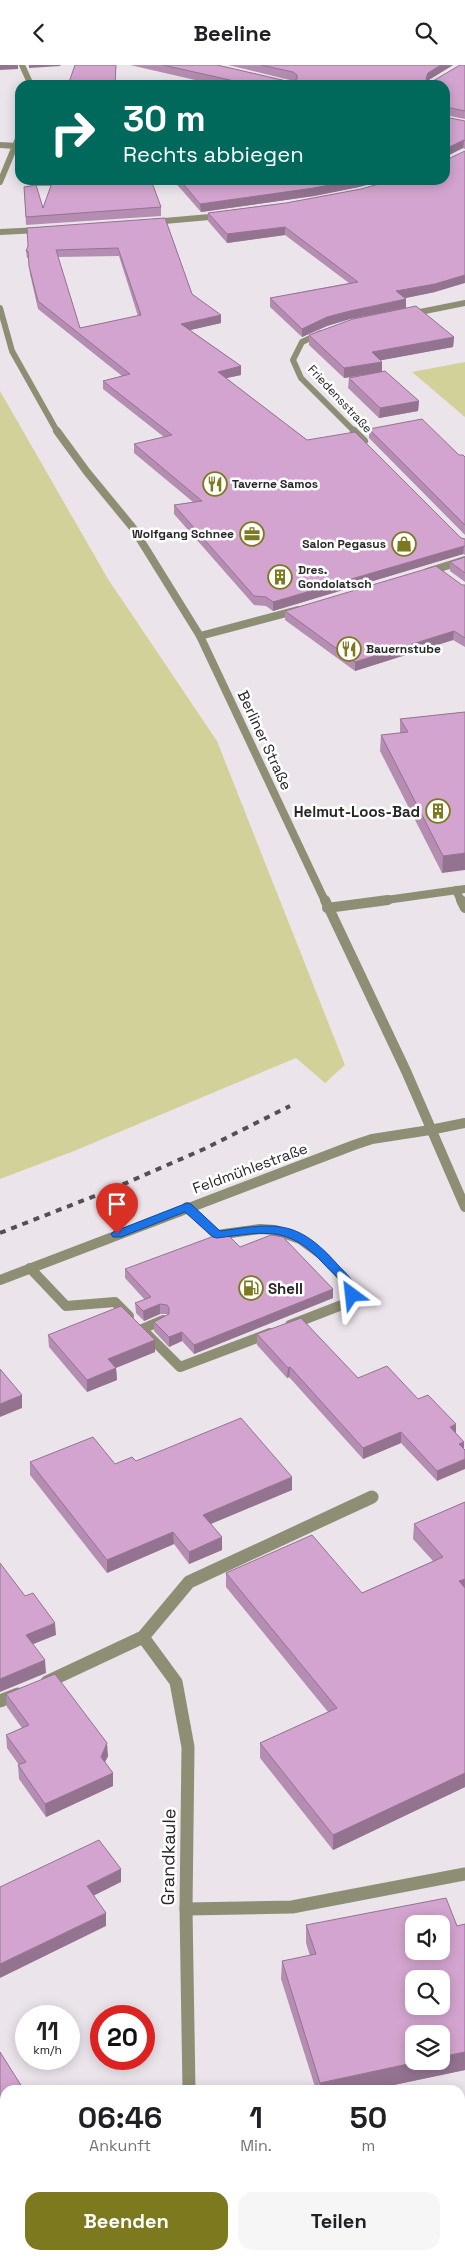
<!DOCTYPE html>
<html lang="de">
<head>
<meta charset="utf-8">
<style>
	:root { --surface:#fff; --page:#f6f6f6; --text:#202124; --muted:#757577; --accent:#7d791f }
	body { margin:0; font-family:"Space Grotesk",sans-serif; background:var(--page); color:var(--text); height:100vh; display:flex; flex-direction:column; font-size:19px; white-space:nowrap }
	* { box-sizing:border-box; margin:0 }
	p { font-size:16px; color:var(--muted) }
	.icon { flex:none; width:28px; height:28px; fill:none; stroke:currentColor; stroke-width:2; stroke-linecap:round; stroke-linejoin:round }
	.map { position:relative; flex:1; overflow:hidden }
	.drawer { position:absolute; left:0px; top:2020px; width:465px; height:175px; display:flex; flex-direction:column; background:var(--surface); border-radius:15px 15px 0 0; box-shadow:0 2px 12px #0003 }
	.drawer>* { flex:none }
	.banner { position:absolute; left:15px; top:15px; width:435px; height:105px; border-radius:15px; box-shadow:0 2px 12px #0003; background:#00695c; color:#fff; overflow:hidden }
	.controls { position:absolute; left:405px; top:1850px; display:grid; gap:10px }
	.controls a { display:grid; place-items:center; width:45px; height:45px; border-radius:10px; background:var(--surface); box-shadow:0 2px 12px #0003; font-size:25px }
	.speed { position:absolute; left:15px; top:1940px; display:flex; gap:10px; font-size:25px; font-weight:700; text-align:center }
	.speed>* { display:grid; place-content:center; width:65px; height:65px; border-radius:50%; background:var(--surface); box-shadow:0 2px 12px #0003; line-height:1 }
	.speed small { font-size:12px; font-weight:400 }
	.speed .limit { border:8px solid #d22; background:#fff; color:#111 }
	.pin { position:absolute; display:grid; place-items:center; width:42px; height:42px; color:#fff; margin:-51px -21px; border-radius:50% 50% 50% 0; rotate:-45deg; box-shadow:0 0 5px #0007 }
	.pin .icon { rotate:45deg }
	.me { position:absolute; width:55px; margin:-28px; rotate:330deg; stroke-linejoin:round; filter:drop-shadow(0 0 4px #0008) }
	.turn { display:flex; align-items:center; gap:18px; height:105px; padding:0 25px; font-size:22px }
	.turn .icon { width:65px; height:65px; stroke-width:2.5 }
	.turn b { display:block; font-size:35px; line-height:42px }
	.eta { display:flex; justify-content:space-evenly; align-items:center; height:85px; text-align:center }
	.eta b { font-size:30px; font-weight:700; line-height:35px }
	.button { display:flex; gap:10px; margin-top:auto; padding:10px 25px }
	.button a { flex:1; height:58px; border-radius:15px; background:var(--accent); color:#fff; font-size:20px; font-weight:700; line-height:58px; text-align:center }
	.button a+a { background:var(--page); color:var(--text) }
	header { display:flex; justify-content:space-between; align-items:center; height:65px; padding:0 25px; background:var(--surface); font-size:22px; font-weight:700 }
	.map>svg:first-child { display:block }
	.green { fill:#d3d19a }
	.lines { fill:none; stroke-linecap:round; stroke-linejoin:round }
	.service-far3 { stroke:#8e8e75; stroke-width:6 }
	.service-far2 { stroke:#8e8e75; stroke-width:8 }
	.service-far1 { stroke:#8e8e75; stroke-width:10 }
	.service { stroke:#8e8e75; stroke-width:13 }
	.minor-far3 { stroke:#8e8e75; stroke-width:6 }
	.minor-far2 { stroke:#8e8e75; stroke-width:8 }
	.minor-far1 { stroke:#8e8e75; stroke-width:10 }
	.minor { stroke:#8e8e75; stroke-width:13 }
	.tertiary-far2 { stroke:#8e8e75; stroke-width:6 }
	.tertiary-far1 { stroke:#8e8e75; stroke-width:8 }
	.tertiary { stroke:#8e8e75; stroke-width:10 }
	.rail { stroke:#534f53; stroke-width:4; stroke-dasharray:6 6; stroke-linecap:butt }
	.wall { fill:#b58db2; fill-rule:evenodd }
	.shaded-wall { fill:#947391 }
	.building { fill:#d3a4cf; stroke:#947391; fill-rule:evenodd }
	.route { fill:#1a73e8; stroke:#114b97 }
	.labels { text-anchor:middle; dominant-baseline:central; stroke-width:5; stroke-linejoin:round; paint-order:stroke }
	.far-street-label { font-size:12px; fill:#292629; stroke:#fff }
	.far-poi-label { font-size:12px; font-weight:bold; fill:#292629; stroke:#fff; text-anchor:start }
	.street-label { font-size:15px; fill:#292629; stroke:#fff }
	.poi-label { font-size:15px; font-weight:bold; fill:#292629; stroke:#fff; text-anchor:end }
	.near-street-label { font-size:18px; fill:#292629; stroke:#fff }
</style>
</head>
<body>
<header><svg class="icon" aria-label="back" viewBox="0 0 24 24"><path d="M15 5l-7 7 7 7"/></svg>Beeline<svg class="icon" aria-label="search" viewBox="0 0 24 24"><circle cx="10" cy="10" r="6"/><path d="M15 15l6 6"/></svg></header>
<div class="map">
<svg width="465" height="2195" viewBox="0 0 465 2195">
	<rect width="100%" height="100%" fill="#ece4eb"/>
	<!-- green -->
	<g class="green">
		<path d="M465 297V352L412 307Z"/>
		<path d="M0 326 108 514 217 676 345 1000 325 1018 296 993 74 1086 0 1114Z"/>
	</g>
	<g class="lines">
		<!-- service-far3 -->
		<path class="service-far3" d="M0 80 16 81"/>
		<!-- service-far2 -->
		<g class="service-far2">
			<path d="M456 825 461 836"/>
			<path d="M379 836 465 824"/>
		</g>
		<!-- service-far1 -->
		<g class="service-far1">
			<path d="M461 835 465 843"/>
			<path d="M327 843 388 835"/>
			<path d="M187 1142 217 1170 260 1164 275 1165 300 1174 322 1190 351 1221 352 1230 347 1238 290 1260"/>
			<path d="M30 1203 66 1241 115 1237 129 1251"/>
			<path d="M142 1264 163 1255"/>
			<path d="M147 1269 180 1302 270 1268"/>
			<path d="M369 1433 372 1432"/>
		</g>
		<!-- service -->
		<g class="service">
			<path d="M47 1617 143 1572 189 1517 372 1432"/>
			<path d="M0 1636 18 1629"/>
			<path d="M186 1844 292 1842 465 1809"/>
		</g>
		<!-- minor-far3 -->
		<g class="minor-far3">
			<path d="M153 157 221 151"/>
			<path d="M0 167 39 165"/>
			<path d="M410 249 465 238"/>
			<path d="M321 268 302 277 293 295 301 313 356 368"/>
		</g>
		<!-- minor-far2 -->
		<g class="minor-far2">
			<path d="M354 366 364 376"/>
			<path d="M427 507 465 495"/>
			<path d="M200 571 298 545"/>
		</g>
		<!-- minor-far1 -->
		<path class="minor-far1" d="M430 1065 465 1058"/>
		<!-- minor -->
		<g class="minor">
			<path d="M143 1572 176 1617 188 1682 186 1844 189 2025"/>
			<path d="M191 2190V2195"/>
		</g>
		<!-- tertiary-far2 -->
		<g class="tertiary-far2">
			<path d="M22 0 31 20"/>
			<path d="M0 117 20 69"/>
			<path d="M0 243 12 286 58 368"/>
		</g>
		<!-- tertiary-far1 -->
		<path class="tertiary-far1" d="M57 366 87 407 133 463 200 571 325 836"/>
		<!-- tertiary -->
		<g class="tertiary">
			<path d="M325 835 406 1006 465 1142"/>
			<path d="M0 1215 354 1080 372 1074 430 1065"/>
		</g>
		<!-- rail -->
		<path class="rail" d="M0 1168 110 1125 204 1084 290 1041"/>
	</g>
	<!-- wall -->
	<g class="wall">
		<path d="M130 0H217L291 17 294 16 228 0H453L427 16 428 17 433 16 465 0V54L445 50V20H217Z"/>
		<path d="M465 56V84L463 83 445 92Z"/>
		<path d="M35 115H151L161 142V151L26 160 24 122 35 120ZM36 121H51L43 143Z"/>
		<path d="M173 115H385L359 122 314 131 201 147Z"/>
		<path d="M361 124 435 227 405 233 406 234V243L350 254 327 261 302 272 270 242V233L349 218 285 170 227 178 208 156V148L286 138Z"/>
		<path d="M165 153 192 229 221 258 190 265 241 301V310L226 313 307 375 461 473 465 474V490L463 489 273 546 266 541 254 540 174 449V440L193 437 134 388V379L164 372 103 324V316L122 311 38 244 30 209 29 193H27L26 186ZM119 191 138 251 80 263 58 192Z"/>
		<path d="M309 270 454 272 453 282 381 295 382 307 419 336 418 346 379 353 348 323 349 313 374 308 344 313 309 280Z"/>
		<path d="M369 364 465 392V470L369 373Z"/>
		<path d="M465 492V517L450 506V497Z"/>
		<path d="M462 520H465V582L453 575 355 606 285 555V546Z"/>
		<path d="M465 647 442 808 380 686 381 670 400 668V654Z"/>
		<path d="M240 1182 333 1233 194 1289 182 1276 169 1282 154 1266V1257L167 1250V1249H160L144 1256 136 1248 135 1238 145 1235 125 1213V1204Z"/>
		<path d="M257 1269 358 1313 418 1334 456 1368 464 1377V1384L437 1416 401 1378 363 1394 289 1312 287 1313 257 1280Z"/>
		<path d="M48 1270 155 1275V1287L116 1303 117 1315 87 1327 49 1282Z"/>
		<path d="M136 1396 292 1425 211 1459 222 1472V1485L189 1499 174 1479 107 1508 30 1410V1397L115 1399Z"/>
		<path d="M465 1437V1722L333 1785 260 1693V1678L328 1647 226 1522V1508L362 1528 433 1496 413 1474 414 1459Z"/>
		<path d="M6 1629 108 1691 105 1697 113 1708V1721L46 1752 19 1714 18 1700H19L7 1683 6 1670 22 1663 7 1642Z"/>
		<path d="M465 1859V2005L370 2025H316L281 1914 282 1896 310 1891 306 1878V1860L457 1861Z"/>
	</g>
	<!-- shaded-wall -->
	<g class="shaded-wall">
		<path d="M0 0H18V4L0 5Z"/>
		<path d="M29 0H61L60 1 29 3Z"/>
		<path d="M441 0H453L427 16 426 14 428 8Z"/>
		<path d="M464 75 463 83 445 92V84Z"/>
		<path d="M354 115H385L359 122 314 131 201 147 200 139Z"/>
		<path d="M285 162V170L227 178V169Z"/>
		<path d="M465 210V218L435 227 396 235V226Z"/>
		<path d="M406 234V243L350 254 327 261 302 272V264L327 252 350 246Z"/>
		<path d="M221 250V258L182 267 181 259Z"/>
		<path d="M454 272 453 282 372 297V287Z"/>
		<path d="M382 297V307L344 313V303Z"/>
		<path d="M241 301V310L218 315V307Z"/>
		<path d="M419 336 418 346 379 353 380 343Z"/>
		<path d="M464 481 463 489 273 546V537Z"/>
		<path d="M454 566 453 575 355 606V597Z"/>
		<path d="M465 788V805L442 808 443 791Z"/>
		<path d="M333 1224V1233L194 1289V1280Z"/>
		<path d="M160 1239V1249L144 1256 143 1246Z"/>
		<path d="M182 1267V1276L169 1282V1272Z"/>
		<path d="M155 1275V1287L108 1306V1294Z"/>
		<path d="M290 1302 289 1312 287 1313 288 1303Z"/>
		<path d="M116 1303 117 1315 87 1327V1315Z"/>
		<path d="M22 1330V1343L0 1352V1339Z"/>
		<path d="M456 1359V1370L450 1362Z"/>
		<path d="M401 1367V1378L363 1394V1383Z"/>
		<path d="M464 1377V1388L459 1379Z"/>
		<path d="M465 1394V1404L437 1416V1406Z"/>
		<path d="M292 1412V1425L203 1462V1450Z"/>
		<path d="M173 1467 174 1479 107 1508V1495Z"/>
		<path d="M222 1472V1485L189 1499V1487Z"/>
		<path d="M465 1514V1528L459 1516Z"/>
		<path d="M55 1558 56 1570 26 1582V1570Z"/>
		<path d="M45 1595 46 1608 0 1627V1614Z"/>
		<path d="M107 1678 108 1691 101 1705V1692Z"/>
		<path d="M113 1708V1721L46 1752 45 1739Z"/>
		<path d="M465 1708V1722L333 1785V1770Z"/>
		<path d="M121 1804V1817L87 1834V1821Z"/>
		<path d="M106 1848V1861L0 1913V1899Z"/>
		<path d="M465 1987V2005L370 2025H320V2018L422 1996H441V1992Z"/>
		<path d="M5 2064V2078L0 2080V2067Z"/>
	</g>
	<!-- building -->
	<g class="building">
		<path d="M75 0H116L115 20H68Z"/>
		<path d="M163 0H217L291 17 297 14V10L293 7 261 0H441L428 8 426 14 428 17 433 16 460 0H465V46L446 42 445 43V20H252Z"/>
		<path d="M445 52 465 56V76L464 75 445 84Z"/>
		<path d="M465 86V210L435 219 396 226 406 234 350 246 327 252 302 264 270 233 358 217 285 162 227 169 208 148 286 138 361 124 393 115H445V94H448Z"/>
		<path d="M53 115H151L161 142 26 152 24 122 36 120 43 143Z"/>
		<path d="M180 115H354L314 123 200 139Z"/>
		<path d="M165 153 192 229 221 250 181 259 241 301 218 307 307 375 355 367 461 473 465 474V481H464L273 537 266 532 254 531 174 440 202 436 134 379 172 370 103 316 130 309 38 236 29 201 28 186H26L28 181 27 163ZM118 183 141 250 80 263 56 185Z"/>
		<path d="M416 241 454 272 372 287 382 297 344 303 309 270 353 254Z"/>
		<path d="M385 306 419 336 380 343 349 313Z"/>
		<path d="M422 354 459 390H463L465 392V460L369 364Z"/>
		<path d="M465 492V508L450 497Z"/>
		<path d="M436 501 462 520H465V573L454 566 355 597 285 546Z"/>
		<path d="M465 647V788L443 791 381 670 408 667 400 654Z"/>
		<path d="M225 1167 240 1182 271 1170 283 1172 333 1224 194 1280 182 1267 169 1272 154 1257 169 1249V1243L167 1240 160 1239 143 1246 135 1238 151 1232 125 1204Z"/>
		<path d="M121 1241 155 1275 108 1294 116 1303 87 1315 48 1270Z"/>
		<path d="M301 1253 358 1313 387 1301 418 1334 428 1330 456 1359 450 1362 464 1377 459 1379 465 1385V1394L437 1406 401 1367 363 1383 290 1302 288 1303 257 1269Z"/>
		<path d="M0 1304 22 1330 0 1339Z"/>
		<path d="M241 1353 292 1412 203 1450 222 1472 189 1487 173 1467 107 1495 30 1397 93 1372 115 1399 132 1392 136 1396Z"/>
		<path d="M465 1437V1514L459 1516 465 1523V1708L333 1770 260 1678 337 1643 226 1508 312 1470 362 1528 443 1492 414 1459Z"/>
		<path d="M0 1498 25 1531 33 1528 55 1558 26 1570 45 1595 0 1614Z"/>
		<path d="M55 1609 107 1678 101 1692 113 1708 45 1739 18 1700 26 1697 6 1670 29 1660 6 1629Z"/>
		<path d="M99 1775 121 1804 87 1821 106 1848 0 1899V1822Z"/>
		<path d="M446 1833 457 1861 465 1859V1987L441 1992V1969H414V1996H422L320 2018 282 1896 316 1889 306 1860ZM414 1859H441V1886H414ZM414 1914H441V1941H414Z"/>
		<path d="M0 1987 24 2025H5V2064L0 2067Z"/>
	</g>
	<!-- route -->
	<path class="route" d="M187 1138 191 1139 220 1166C276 1158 297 1154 337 1199 346 1209 356 1216 358 1230L356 1233H348C346 1229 347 1225 345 1222 340 1213 330 1206 324 1199 288 1160 265 1167 217 1173L213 1172 185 1147 121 1172H113L111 1169 113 1167Z"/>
	<!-- icons -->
	<defs>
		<g id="restaurant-ring" transform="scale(1.25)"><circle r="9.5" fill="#fff" stroke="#7d791f" stroke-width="1.5"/><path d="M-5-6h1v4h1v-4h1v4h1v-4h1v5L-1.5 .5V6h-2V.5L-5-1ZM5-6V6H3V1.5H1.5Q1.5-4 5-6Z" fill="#7d791f"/></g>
		<g id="office-ring" transform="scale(1.25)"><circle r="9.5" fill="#fff" stroke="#7d791f" stroke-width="1.5"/><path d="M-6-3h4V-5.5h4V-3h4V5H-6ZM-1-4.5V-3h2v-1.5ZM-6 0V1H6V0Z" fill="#7d791f"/></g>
		<g id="shop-ring" transform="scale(1.25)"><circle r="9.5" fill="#fff" stroke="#7d791f" stroke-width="1.5"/><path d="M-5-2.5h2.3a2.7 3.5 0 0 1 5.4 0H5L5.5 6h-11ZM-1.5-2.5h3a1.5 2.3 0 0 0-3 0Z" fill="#7d791f"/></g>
		<g id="building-ring" transform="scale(1.25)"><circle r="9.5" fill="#fff" stroke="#7d791f" stroke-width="1.5"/><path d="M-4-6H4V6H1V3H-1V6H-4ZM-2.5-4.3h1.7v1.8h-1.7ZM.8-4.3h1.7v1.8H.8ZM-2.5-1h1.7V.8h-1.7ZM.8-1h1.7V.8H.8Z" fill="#7d791f"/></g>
		<g id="fuel-ring" transform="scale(1.25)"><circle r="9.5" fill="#fff" stroke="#7d791f" stroke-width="1.5"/><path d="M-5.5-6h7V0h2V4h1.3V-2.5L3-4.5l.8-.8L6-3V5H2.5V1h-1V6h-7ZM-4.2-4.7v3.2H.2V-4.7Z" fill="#7d791f"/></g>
	</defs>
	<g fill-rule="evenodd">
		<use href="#restaurant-ring" x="215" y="419"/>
		<use href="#office-ring" x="252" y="469"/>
		<use href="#shop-ring" x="404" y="479"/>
		<use href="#building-ring" x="280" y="512"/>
		<use href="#restaurant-ring" x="349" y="584"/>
		<use href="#building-ring" x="438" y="746"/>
		<use href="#fuel-ring" x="251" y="1223"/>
	</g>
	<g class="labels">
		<!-- far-street labels -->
		<g class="far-street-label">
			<text transform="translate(340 334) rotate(47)">Friedensstraße</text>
		</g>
		<!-- far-poi labels -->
		<g class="far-poi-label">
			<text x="232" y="419">Taverne Samos</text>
			<text x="234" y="469" text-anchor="end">Wolfgang Schnee</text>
			<text x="386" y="479" text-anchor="end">Salon Pegasus</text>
			<text x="298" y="505">Dres.<tspan x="298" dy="14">Gondolatsch</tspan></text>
			<text x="366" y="584">Bauernstube</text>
		</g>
		<!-- street labels -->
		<g class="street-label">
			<text transform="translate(265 675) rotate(65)">Berliner Straße</text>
			<text transform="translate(250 1103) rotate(-20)">Feldmühlestraße</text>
		</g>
		<!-- poi labels -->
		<g class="poi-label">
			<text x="420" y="746">Helmut-Loos-Bad</text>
			<text x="268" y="1223" text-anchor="start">Shell</text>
		</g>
		<!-- near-street labels -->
		<g class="near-street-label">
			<text transform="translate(168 1792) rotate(-89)">Grandkaule</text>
		</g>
	</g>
</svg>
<div class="controls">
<a><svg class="icon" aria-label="sound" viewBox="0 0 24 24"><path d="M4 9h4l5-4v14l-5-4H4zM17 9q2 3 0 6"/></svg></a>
<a><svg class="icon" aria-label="search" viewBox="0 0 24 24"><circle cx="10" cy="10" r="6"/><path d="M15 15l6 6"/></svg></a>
<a><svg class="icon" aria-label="layers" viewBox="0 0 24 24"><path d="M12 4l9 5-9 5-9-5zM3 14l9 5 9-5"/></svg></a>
</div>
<div class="speed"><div>11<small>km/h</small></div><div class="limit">20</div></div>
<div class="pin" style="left:117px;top:1169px;background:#d93025"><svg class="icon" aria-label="arrive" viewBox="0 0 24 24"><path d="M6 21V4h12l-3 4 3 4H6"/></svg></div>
<svg class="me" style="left:352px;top:1230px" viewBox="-20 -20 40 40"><path d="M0-17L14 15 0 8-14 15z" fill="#1a73e8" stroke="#fff" stroke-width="4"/></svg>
<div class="banner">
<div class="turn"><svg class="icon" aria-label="right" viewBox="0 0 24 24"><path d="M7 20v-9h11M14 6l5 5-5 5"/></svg><div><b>30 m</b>Rechts abbiegen</div></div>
</div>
<section class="drawer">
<div class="eta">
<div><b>06:46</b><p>Ankunft</p></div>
<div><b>1</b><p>Min.</p></div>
<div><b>50</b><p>m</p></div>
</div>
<div class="button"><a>Beenden</a><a>Teilen</a></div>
</section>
</div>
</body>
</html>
